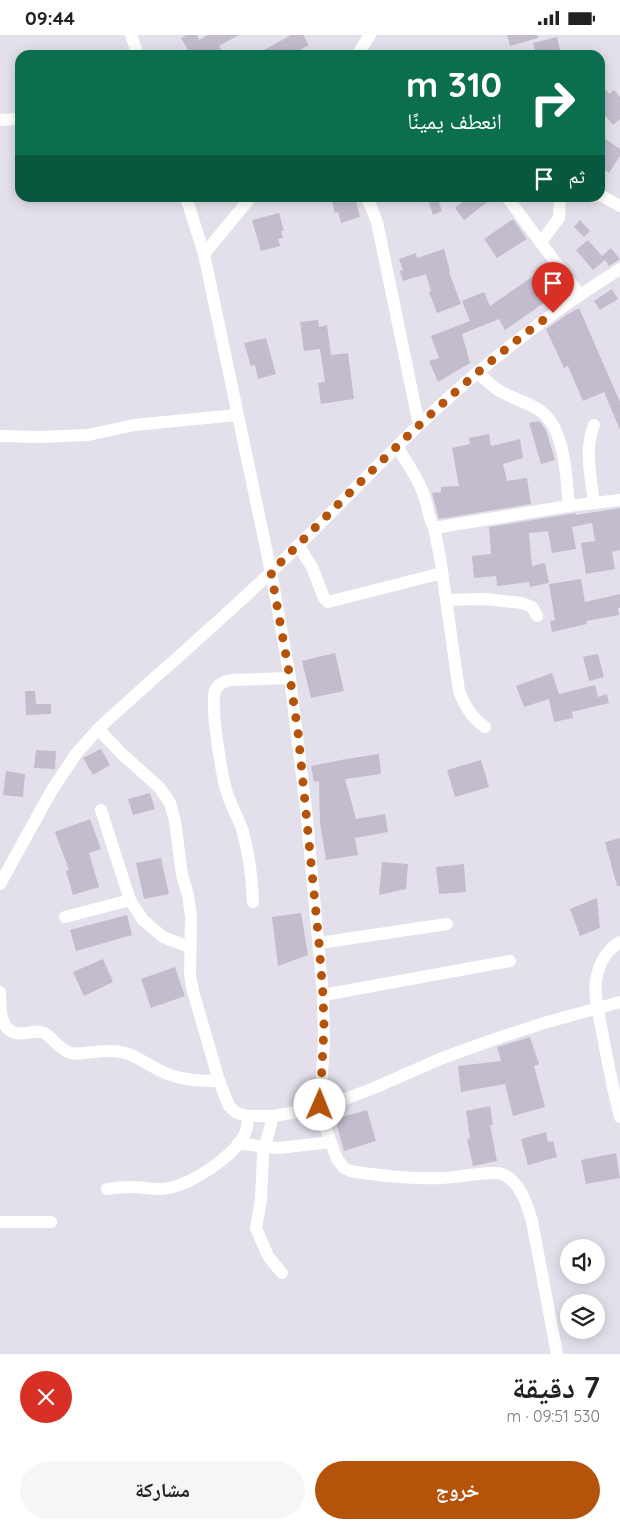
<!DOCTYPE html>
<html lang="ar">
<head>
<meta charset="utf-8">
<style>
	:root { --surface:#fff; --page:#f6f6f6; --text:#222; --muted:#767676; --accent:#b45309 }
	body { margin:0; font-family:Quicksand,"Noto Naskh Arabic",sans-serif; background:var(--page); color:var(--text); direction:rtl; height:100vh; display:flex; flex-direction:column; font-size:19px; white-space:nowrap }
	* { box-sizing:border-box; margin:0 }
	p { font-size:16px; color:var(--muted) }
	.icon { flex:none; width:28px; height:28px; fill:none; stroke:currentColor; stroke-width:2; stroke-linecap:round; stroke-linejoin:round }
	.map { position:relative; height:1319px; overflow:hidden; direction:ltr }
	.drawer { display:flex; flex-direction:column; background:var(--surface); flex:1 }
	.drawer>* { flex:none }
	.guide { position:absolute; left:15px; top:15px; width:590px; height:152px; border-radius:15px; box-shadow:0 2px 12px #0003; direction:rtl; background:#0b6e4f; color:#fff; overflow:hidden }
	.fabs { position:absolute; left:560px; top:1204px; display:grid; gap:10px }
	.fabs a { display:grid; place-items:center; width:45px; height:45px; border-radius:50%; background:var(--surface); box-shadow:0 2px 12px #0003; font-size:25px }
	.pin { position:absolute; display:grid; place-items:center; width:42px; height:42px; color:#fff; margin:-51px -21px; border-radius:50% 50% 50% 0; rotate:-45deg; box-shadow:0 0 5px #0007 }
	.pin .icon { rotate:45deg }
	.me { position:absolute; width:55px; margin:-28px; rotate:1deg; stroke-linejoin:round; filter:drop-shadow(0 0 4px #0008) }
	.turn { display:flex; align-items:center; gap:18px; height:105px; padding:0 20px; font-size:22px }
	.turn .icon { width:65px; height:65px; stroke-width:2.5 }
	.turn b { display:block; font-size:35px; line-height:42px }
	.then { display:flex; align-items:center; height:48px; padding:0 20px; background:#0003; gap:10px; font-size:19px }
	.round { display:grid; place-items:center; flex:none; width:52px; height:52px; border-radius:26px; background:var(--page) }
	.overview { display:flex; align-items:center; justify-content:space-between; height:85px; padding:0 20px }
	h1 { font-size:30px; font-weight:800; line-height:38px }
	.action { display:flex; gap:10px; margin-top:auto; padding:10px 20px }
	.action a { flex:1; height:58px; border-radius:30px; background:var(--accent); color:#fff; font-size:20px; font-weight:800; line-height:58px; text-align:center }
	.action a+a { background:var(--page); color:var(--text) }
	.status { display:flex; justify-content:space-between; align-items:center; height:35px; padding:0 25px; background:var(--surface); direction:ltr }
	.status svg { height:14px; fill:currentColor }
	.map>svg:first-child { display:block }
	.building { fill:#c2bccc }
	.lines { fill:none; stroke-linecap:round; stroke-linejoin:round }
	.minor { stroke:#fff; stroke-width:12 }
	.route { stroke:#b45309; stroke-width:9; stroke-dasharray:0 16.2 }
</style>
</head>
<body>
<div class="status"><b>09:44</b><svg viewBox="0 0 49 12"><path d="M0 12V9h3v3zM5 12V6h3v6zM10 12V3h3v9zM15 12V0h3v12zM26 1h20v11H26zM47 4h2v5h-2z"/></svg></div>
<div class="map">
<svg width="620" height="1319" viewBox="0 0 620 1319">
	<rect width="100%" height="100%" fill="#e4e0eb"/>
	<!-- building -->
	<g class="building">
		<path d="M186 0H197L199 5 208 0H239L219 11 224 20H191L181 3Z"/>
		<path d="M291 0H303L309 10 290 20H255Z"/>
		<path d="M507 0H538V3L510 11Z"/>
		<path d="M557 2 561 20H536L533 8Z"/>
		<path d="M606 55 609 59 614 55 620 62V84L613 90 602 77 605 75 600 69V60Z"/>
		<path d="M600 100 620 114V121L609 138 600 132Z"/>
		<path d="M343 162H355L360 182 341 188 338 177 335 178 332 166Z"/>
		<path d="M427 162H437L442 176 433 180Z"/>
		<path d="M469 162H494L464 185 455 173Z"/>
		<path d="M279 178 284 196H281L283 203 278 204 280 211 261 216 252 185Z"/>
		<path d="M513 184 527 204 497 223 484 204Z"/>
		<path d="M580 185 590 196 584 202 574 192Z"/>
		<path d="M588 205 602 221 611 213 620 224 609 231 605 225 593 235 576 215Z"/>
		<path d="M444 214 450 236 449 237 461 269 437 278 429 257 431 256 426 239 403 246 400 236 403 235 399 224 416 218 417 223Z"/>
		<path d="M548 231 565 253 505 295 499 284 462 299 470 328 438 347 429 326 439 323 431 301 470 286 462 266 484 257 490 271Z"/>
		<path d="M612 254 618 264 600 275 594 266Z"/>
		<path d="M579 273 620 367V395L604 357 583 366 568 331 564 333 546 294 568 279Z"/>
		<path d="M318 285 319 292 327 290 331 320 348 318 354 364 321 369 318 348 325 347 320 314 304 316 300 287Z"/>
		<path d="M266 303 276 339 258 344 255 330 251 331 244 308Z"/>
		<path d="M539 386 546 395 555 425 541 429 529 388Z"/>
		<path d="M489 399 491 411 520 404 523 423 503 429 507 446 527 443 531 469 439 484 432 458 441 457V452L459 451 452 413 470 409 469 403Z"/>
		<path d="M620 473V515L612 517 615 534 586 539 581 508 595 506 592 488 572 492 576 514 552 518 548 496 529 498 532 531 545 528 549 548 530 552 529 547 497 551 496 541 474 543 472 521 491 519 489 492 570 479 576 478V480Z"/>
		<path d="M581 544 585 567 620 559V573H618L619 580 586 586 587 589 552 597 550 586 555 585 549 549Z"/>
		<path d="M335 618 344 656 311 663 302 626Z"/>
		<path d="M598 619 604 642 589 646 583 622Z"/>
		<path d="M552 638 559 659 595 650 598 662 607 659 609 668 572 677 573 683 554 687 549 664 524 672 516 651Z"/>
		<path d="M25 656H35L36 669H51V679L26 680Z"/>
		<path d="M101 714 110 730 93 740 83 723Z"/>
		<path d="M36 715 56 716 55 734 34 733Z"/>
		<path d="M379 719 381 739 345 744 356 784 385 779 388 797 355 803 358 820 326 825 320 788 319 746 314 747 311 731 346 724Z"/>
		<path d="M481 725 489 752 455 762 447 735Z"/>
		<path d="M6 736 25 739 23 762 3 760Z"/>
		<path d="M150 758 155 774 133 780 128 764Z"/>
		<path d="M90 784 101 814 89 818 99 852 73 860 66 836 69 835 55 797Z"/>
		<path d="M620 803V851H617L605 807Z"/>
		<path d="M161 823 169 859 144 864 136 828Z"/>
		<path d="M382 827 408 829 406 854 379 860Z"/>
		<path d="M464 829 466 857 439 859 436 832Z"/>
		<path d="M597 863 600 893 580 901 570 874Z"/>
		<path d="M301 878 308 920 278 931 272 882Z"/>
		<path d="M127 880 132 900 76 916 70 895Z"/>
		<path d="M103 924 113 947 84 961 73 937Z"/>
		<path d="M175 932 185 961 151 973 141 944Z"/>
		<path d="M530 1002 539 1029 534 1031 545 1072 513 1081 505 1049 461 1057 458 1031 501 1026 497 1012Z"/>
		<path d="M490 1071 493 1090H490L497 1126 473 1131 467 1104 470 1103 466 1076Z"/>
		<path d="M367 1075 376 1106 344 1116 335 1084Z"/>
		<path d="M546 1097 548 1107 553 1106 557 1122 528 1130 521 1104Z"/>
		<path d="M616 1118 620 1143 586 1149 581 1125Z"/>
	</g>
	<g class="lines">
		<!-- minor -->
		<g class="minor">
			<path d="M131 0 138 20"/>
			<path d="M357 20 370 0"/>
			<path d="M0 85 20 84"/>
			<path d="M600 160 620 171"/>
			<path d="M186 162 204 219 271 537 290 643 306 774 323 960 324 1008 320 1070 326 1094 337 1124 344 1133 350 1136C380 1141 411 1144 441 1143 456 1143 491 1135 502 1139 520 1146 527 1169 532 1186L557 1319"/>
			<path d="M367 162 377 187 419 390"/>
			<path d="M507 162 579 259"/>
			<path d="M541 207 559 183 560 162"/>
			<path d="M204 219 251 162"/>
			<path d="M477 337C484 343 491 350 498 355 511 363 527 367 539 375 566 393 566 442 569 471"/>
			<path d="M594 390C584 415 591 442 594 468"/>
			<path d="M0 401 39 402 88 400 134 390 237 380"/>
			<path d="M397 411C407 429 421 447 426 467 429 478 428 482 434 493L569 471 620 465"/>
			<path d="M434 493 440 522 459 656C465 671 471 682 485 692"/>
			<path d="M298 510 312 532 324 563 328 567 442 538"/>
			<path d="M446 565 485 564 522 568 532 572 537 581"/>
			<path d="M98 694 122 719 159 752 170 768 175 786 182 840 188 860 191 882 190 940 193 956 219 1046 229 1071 237 1078 248 1081H273L291 1078 345 1064 374 1053 440 1024 495 1004 544 988 620 967"/>
			<path d="M101 775 130 865 143 885 163 902 189 912"/>
			<path d="M0 849 52 755 76 719 98 694C155 641 215 591 271 537 330 481 385 420 446 365 500 316 558 273 620 234"/>
			<path d="M253 867C252 842 249 818 242 794 238 782 231 771 227 758 222 741 210 672 215 656 218 648 224 647 230 645L290 643"/>
			<path d="M65 882 130 865"/>
			<path d="M620 907C605 916 599 929 596 945 594 960 598 976 601 991 607 1022 612 1052 620 1082"/>
			<path d="M319 908 447 889"/>
			<path d="M0 957C0 969 0 984 7 993 19 1005 31 993 44 998 53 1002 59 1015 71 1018 79 1020 87 1017 94 1017 103 1016 116 1015 125 1018 137 1021 148 1030 159 1035 178 1045 198 1046 219 1046"/>
			<path d="M323 960 510 926"/>
			<path d="M273 1081 263 1119 261 1165 256 1193 268 1221 282 1238"/>
			<path d="M238 1108 265 1112 279 1113 330 1107"/>
			<path d="M107 1154C115 1153 123 1152 130 1152 143 1152 157 1156 169 1153 193 1148 229 1124 242 1104 247 1097 248 1089 248 1081"/>
			<path d="M0 1187H51"/>
		</g>
	</g>
	<g class="lines">
		<!-- route -->
		<path class="route" d="M320 1070 324 992 323 960 319 908 298 697 290 643 271 537C361 447 449 353 553 278"/>
	</g>
</svg>
<div class="fabs">
<a><svg class="icon" aria-label="sound" viewBox="0 0 24 24"><path d="M4 9h4l5-4v14l-5-4H4zM17 9q2 3 0 6"/></svg></a>
<a><svg class="icon" aria-label="layers" viewBox="0 0 24 24"><path d="M12 4l9 5-9 5-9-5zM3 14l9 5 9-5"/></svg></a>
</div>
<div class="pin" style="left:553px;top:278px;background:#d93025"><svg class="icon" aria-label="arrive" viewBox="0 0 24 24"><path d="M6 21V4h12l-3 4 3 4H6"/></svg></div>
<svg class="me" style="left:320px;top:1070px" viewBox="-20 -20 40 40"><circle r="19" fill="#fff"/><path d="M0-13L10 11 0 6-10 11z" fill="#b45309"/></svg>
<div class="guide">
<div class="turn"><svg class="icon" aria-label="right" viewBox="0 0 24 24"><path d="M7 20v-9h11M14 6l5 5-5 5"/></svg><div><b>310 m</b>انعطف يمينًا</div></div>
<div class="then">ثم<svg class="icon" aria-label="arrive" viewBox="0 0 24 24"><path d="M6 21V4h12l-3 4 3 4H6"/></svg></div>
</div>
</div>
<section class="drawer">
<div class="overview"><div><h1>7 دقيقة</h1><p>530 m · 09:51</p></div><a class="round" style="background:#d93025;color:#fff"><svg class="icon" aria-label="close" viewBox="0 0 24 24"><path d="M6 6l12 12M18 6L6 18"/></svg></a></div>
<div class="action"><a>خروج</a><a>مشاركة</a></div>
</section>
</body>
</html>
